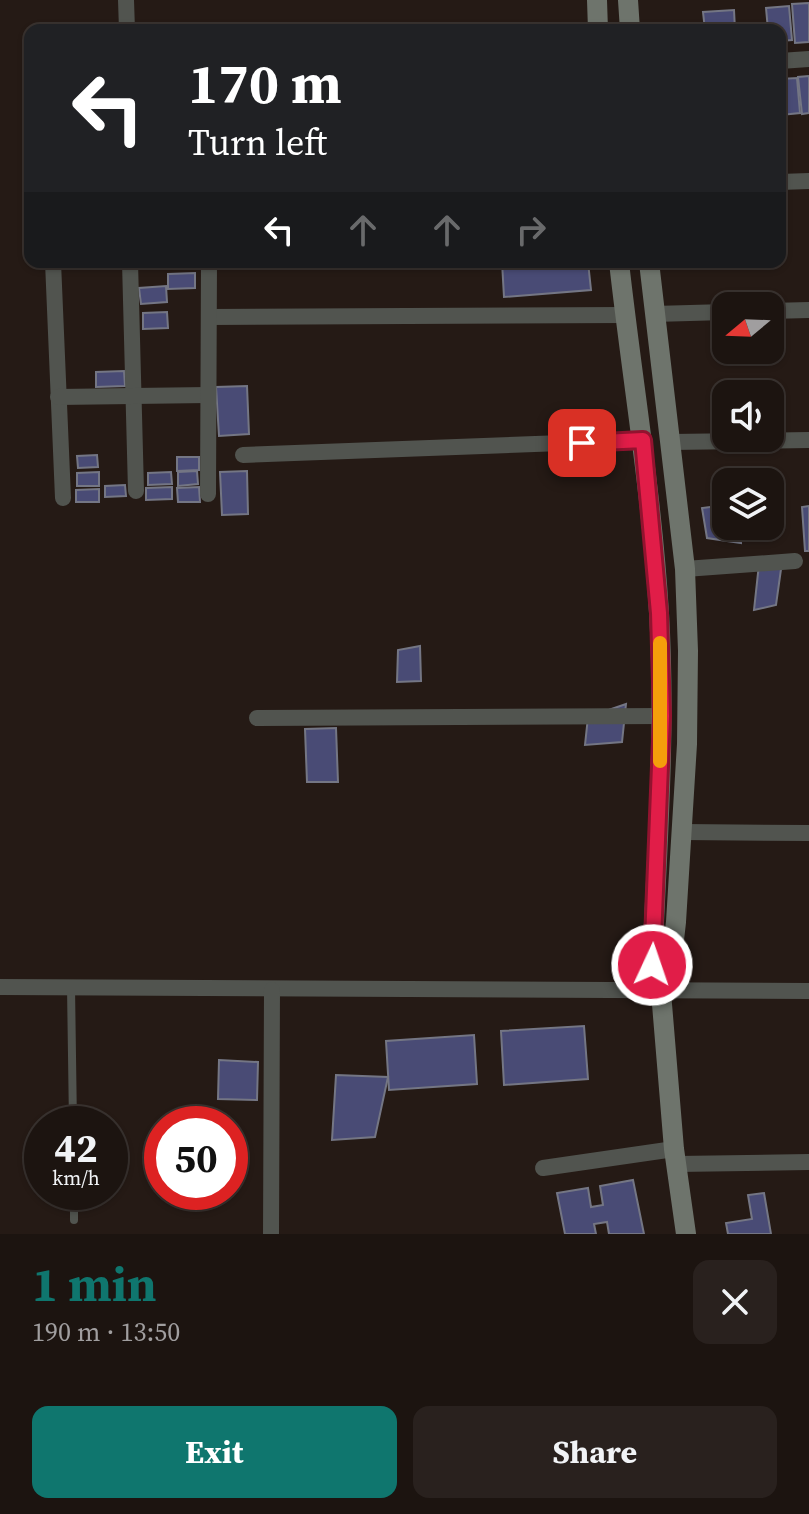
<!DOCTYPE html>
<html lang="en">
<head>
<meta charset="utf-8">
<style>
	:root { --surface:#1c1410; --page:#29211e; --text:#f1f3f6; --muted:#a09e9f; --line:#3a3330; --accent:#0f766e }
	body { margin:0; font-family:"Source Serif 4",serif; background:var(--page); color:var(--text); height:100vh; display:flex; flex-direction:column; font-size:30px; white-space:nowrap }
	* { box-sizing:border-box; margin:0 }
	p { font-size:26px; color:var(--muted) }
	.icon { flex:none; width:44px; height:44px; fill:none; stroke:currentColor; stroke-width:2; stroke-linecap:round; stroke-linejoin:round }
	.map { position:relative; height:1234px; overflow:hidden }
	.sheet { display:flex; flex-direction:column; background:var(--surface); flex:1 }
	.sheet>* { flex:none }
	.top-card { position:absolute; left:24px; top:24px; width:762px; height:244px; border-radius:16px; box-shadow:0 2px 6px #0004,0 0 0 2px var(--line); background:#202124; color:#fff; overflow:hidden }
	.needle { width:52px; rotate:251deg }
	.tools { position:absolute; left:712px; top:292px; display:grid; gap:16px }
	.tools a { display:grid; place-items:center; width:72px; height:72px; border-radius:16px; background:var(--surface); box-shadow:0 2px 6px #0004,0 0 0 2px var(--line); font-size:40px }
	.speed { position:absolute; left:24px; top:1106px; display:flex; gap:16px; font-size:40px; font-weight:700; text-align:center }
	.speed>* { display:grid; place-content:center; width:104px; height:104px; border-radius:50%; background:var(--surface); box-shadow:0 2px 6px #0004,0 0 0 2px var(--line); line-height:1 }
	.speed small { font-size:20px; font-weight:400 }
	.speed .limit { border:12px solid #d22; background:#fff; color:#111 }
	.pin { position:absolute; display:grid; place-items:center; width:68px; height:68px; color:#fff; margin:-34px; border-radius:16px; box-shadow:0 4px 12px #0006 }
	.me { position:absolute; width:88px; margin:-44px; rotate:3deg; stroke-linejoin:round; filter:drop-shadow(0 0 6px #0008) }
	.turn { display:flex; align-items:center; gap:28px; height:168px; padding:0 32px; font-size:36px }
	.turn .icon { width:104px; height:104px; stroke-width:2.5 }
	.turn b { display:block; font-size:56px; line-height:68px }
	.lanes { display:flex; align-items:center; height:76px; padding:0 32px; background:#0003; justify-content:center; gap:40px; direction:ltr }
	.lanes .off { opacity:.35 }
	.round { display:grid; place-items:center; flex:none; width:84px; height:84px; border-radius:16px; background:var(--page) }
	.summary { display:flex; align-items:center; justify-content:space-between; height:136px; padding:0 32px }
	h1 { font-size:48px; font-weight:700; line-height:60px; color:var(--accent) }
	.primary-button { display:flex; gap:16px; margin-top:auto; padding:16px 32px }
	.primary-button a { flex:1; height:92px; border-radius:16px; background:var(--accent); color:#fff; font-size:32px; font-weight:700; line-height:92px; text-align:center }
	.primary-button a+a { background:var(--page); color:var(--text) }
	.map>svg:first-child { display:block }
	.building { fill:#494b75; stroke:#747684; stroke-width:2 }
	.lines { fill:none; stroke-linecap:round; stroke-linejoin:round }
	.lane { stroke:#51544f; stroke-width:8 }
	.street { stroke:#51544f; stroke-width:16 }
	.secondary { stroke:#6e746c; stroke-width:20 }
	.route-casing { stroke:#92132f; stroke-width:20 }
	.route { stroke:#e11d48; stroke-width:14 }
	.slow { stroke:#f59e0b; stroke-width:14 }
</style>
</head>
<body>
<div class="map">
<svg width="809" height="1234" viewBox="0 0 809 1234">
	<rect width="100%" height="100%" fill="#251a15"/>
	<!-- building -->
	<g class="building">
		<path d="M809 3V42L795 43 792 4Z"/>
		<path d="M789 6 792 40 780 41V30H768L766 8Z"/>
		<path d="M734 10 735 30H705L703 12Z"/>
		<path d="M809 76V113L802 114 798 77Z"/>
		<path d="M797 78 800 113 781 115 780 79Z"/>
		<path d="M502 262H588L591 290 504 297Z"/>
		<path d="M195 273V288L168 289V274Z"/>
		<path d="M166 286 167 302 141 304 139 288Z"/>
		<path d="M167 312 168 328 143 329V313Z"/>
		<path d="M124 371 125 386 96 387V372Z"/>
		<path d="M247 386 249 434 219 436 216 387Z"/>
		<path d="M97 455 98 467 78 468 77 456Z"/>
		<path d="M177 457H199V470L177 471Z"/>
		<path d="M197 471 198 484 178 486V472Z"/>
		<path d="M247 471 248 514 222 515 220 472Z"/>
		<path d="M99 472V486H77V473Z"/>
		<path d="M171 472 172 484 148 485V473Z"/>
		<path d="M125 485 126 496 105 497V486Z"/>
		<path d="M172 487V499L146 500V488Z"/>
		<path d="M199 487 200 502H178L177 488Z"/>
		<path d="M99 489V502H76V490Z"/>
		<path d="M726 505V526H740L741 543 707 538 702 508Z"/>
		<path d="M809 506V551H805L802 507Z"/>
		<path d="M782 562 776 605 754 610 759 564Z"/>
		<path d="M420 646 421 681 397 682 398 650Z"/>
		<path d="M626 704 622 742 585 745 588 717Z"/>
		<path d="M336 728 338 782H307L305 729Z"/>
		<path d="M584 1026 588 1079 504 1085 501 1031Z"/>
		<path d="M474 1035 477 1084 389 1090 386 1041Z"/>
		<path d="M219 1060 258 1062 257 1100 218 1099Z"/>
		<path d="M336 1075 388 1077 375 1137 332 1140Z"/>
		<path d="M633 1180 644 1234H609L607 1222 594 1224 596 1234H565L557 1193 588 1188 591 1207 603 1205 600 1186Z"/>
		<path d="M764 1193 771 1234H728L726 1223 752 1219 748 1195Z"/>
	</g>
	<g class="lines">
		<!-- lane -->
		<g class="lane">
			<path d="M71 987 73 1124"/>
			<path d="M74 1192V1220"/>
		</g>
		<!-- street -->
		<g class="street">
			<path d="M126 0 127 30"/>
			<path d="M780 61 809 59"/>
			<path d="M780 182 809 181"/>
			<path d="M53 262 63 498"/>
			<path d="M130 262 136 491"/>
			<path d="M770 311 809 310"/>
			<path d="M654 314 726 312"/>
			<path d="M209 317 625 315"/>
			<path d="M58 397 208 395"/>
			<path d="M671 442 809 440"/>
			<path d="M243 455 643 440"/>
			<path d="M208 494 209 262"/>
			<path d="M685 569 795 561"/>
			<path d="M257 718 662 716"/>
			<path d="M683 832 809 833"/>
			<path d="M0 987 809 991"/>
			<path d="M677 1164 809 1162"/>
			<path d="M543 1168 674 1149"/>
			<path d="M271 1234 272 990"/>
		</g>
		<!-- secondary -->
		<g class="secondary">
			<path d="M597 0 598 30"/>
			<path d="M628 0 630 30"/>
			<path d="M619 262C632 379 652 495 659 613 666 730 657 848 652 965L660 980 674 1149 686 1234"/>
			<path d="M649 262 685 569 688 651 687 744 676 922 671 966 660 980"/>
		</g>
	</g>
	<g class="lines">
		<!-- route casing -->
		<g class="route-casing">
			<path id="route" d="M582 443 643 440 659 613 662 716 652 965"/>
		</g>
		<!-- route -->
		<use href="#route" class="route"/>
		<!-- slow -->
		<path class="slow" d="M660 643V761"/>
	</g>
</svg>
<div class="tools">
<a><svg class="needle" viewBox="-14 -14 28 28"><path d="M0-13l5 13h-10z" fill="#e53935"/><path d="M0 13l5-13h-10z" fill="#a09e9f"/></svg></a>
<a><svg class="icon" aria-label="sound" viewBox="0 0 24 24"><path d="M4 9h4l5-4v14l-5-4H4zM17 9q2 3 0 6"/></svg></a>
<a><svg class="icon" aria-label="layers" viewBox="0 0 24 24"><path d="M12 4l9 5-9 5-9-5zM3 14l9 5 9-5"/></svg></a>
</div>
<div class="speed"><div>42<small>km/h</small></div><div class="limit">50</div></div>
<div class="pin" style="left:582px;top:443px;background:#d93025"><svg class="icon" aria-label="arrive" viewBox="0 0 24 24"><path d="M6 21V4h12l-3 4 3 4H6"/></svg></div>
<svg class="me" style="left:652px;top:965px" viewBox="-20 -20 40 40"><circle r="17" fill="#e11d48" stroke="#fff" stroke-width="3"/><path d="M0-11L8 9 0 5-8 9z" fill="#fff"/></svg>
<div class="top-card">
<div class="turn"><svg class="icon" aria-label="left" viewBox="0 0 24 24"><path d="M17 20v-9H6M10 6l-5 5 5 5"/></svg><div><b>170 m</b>Turn left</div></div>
<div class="lanes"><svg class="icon" aria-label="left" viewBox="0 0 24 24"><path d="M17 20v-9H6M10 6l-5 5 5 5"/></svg><svg class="icon off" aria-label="ahead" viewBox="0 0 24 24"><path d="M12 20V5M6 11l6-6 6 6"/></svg><svg class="icon off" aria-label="ahead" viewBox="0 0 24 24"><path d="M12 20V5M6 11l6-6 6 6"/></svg><svg class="icon off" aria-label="right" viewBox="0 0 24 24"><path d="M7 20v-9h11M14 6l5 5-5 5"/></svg></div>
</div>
</div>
<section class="sheet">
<div class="summary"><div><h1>1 min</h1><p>190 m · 13:50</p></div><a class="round"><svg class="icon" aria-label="close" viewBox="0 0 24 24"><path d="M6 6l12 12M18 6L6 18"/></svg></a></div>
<div class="primary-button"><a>Exit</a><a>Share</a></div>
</section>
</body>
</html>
